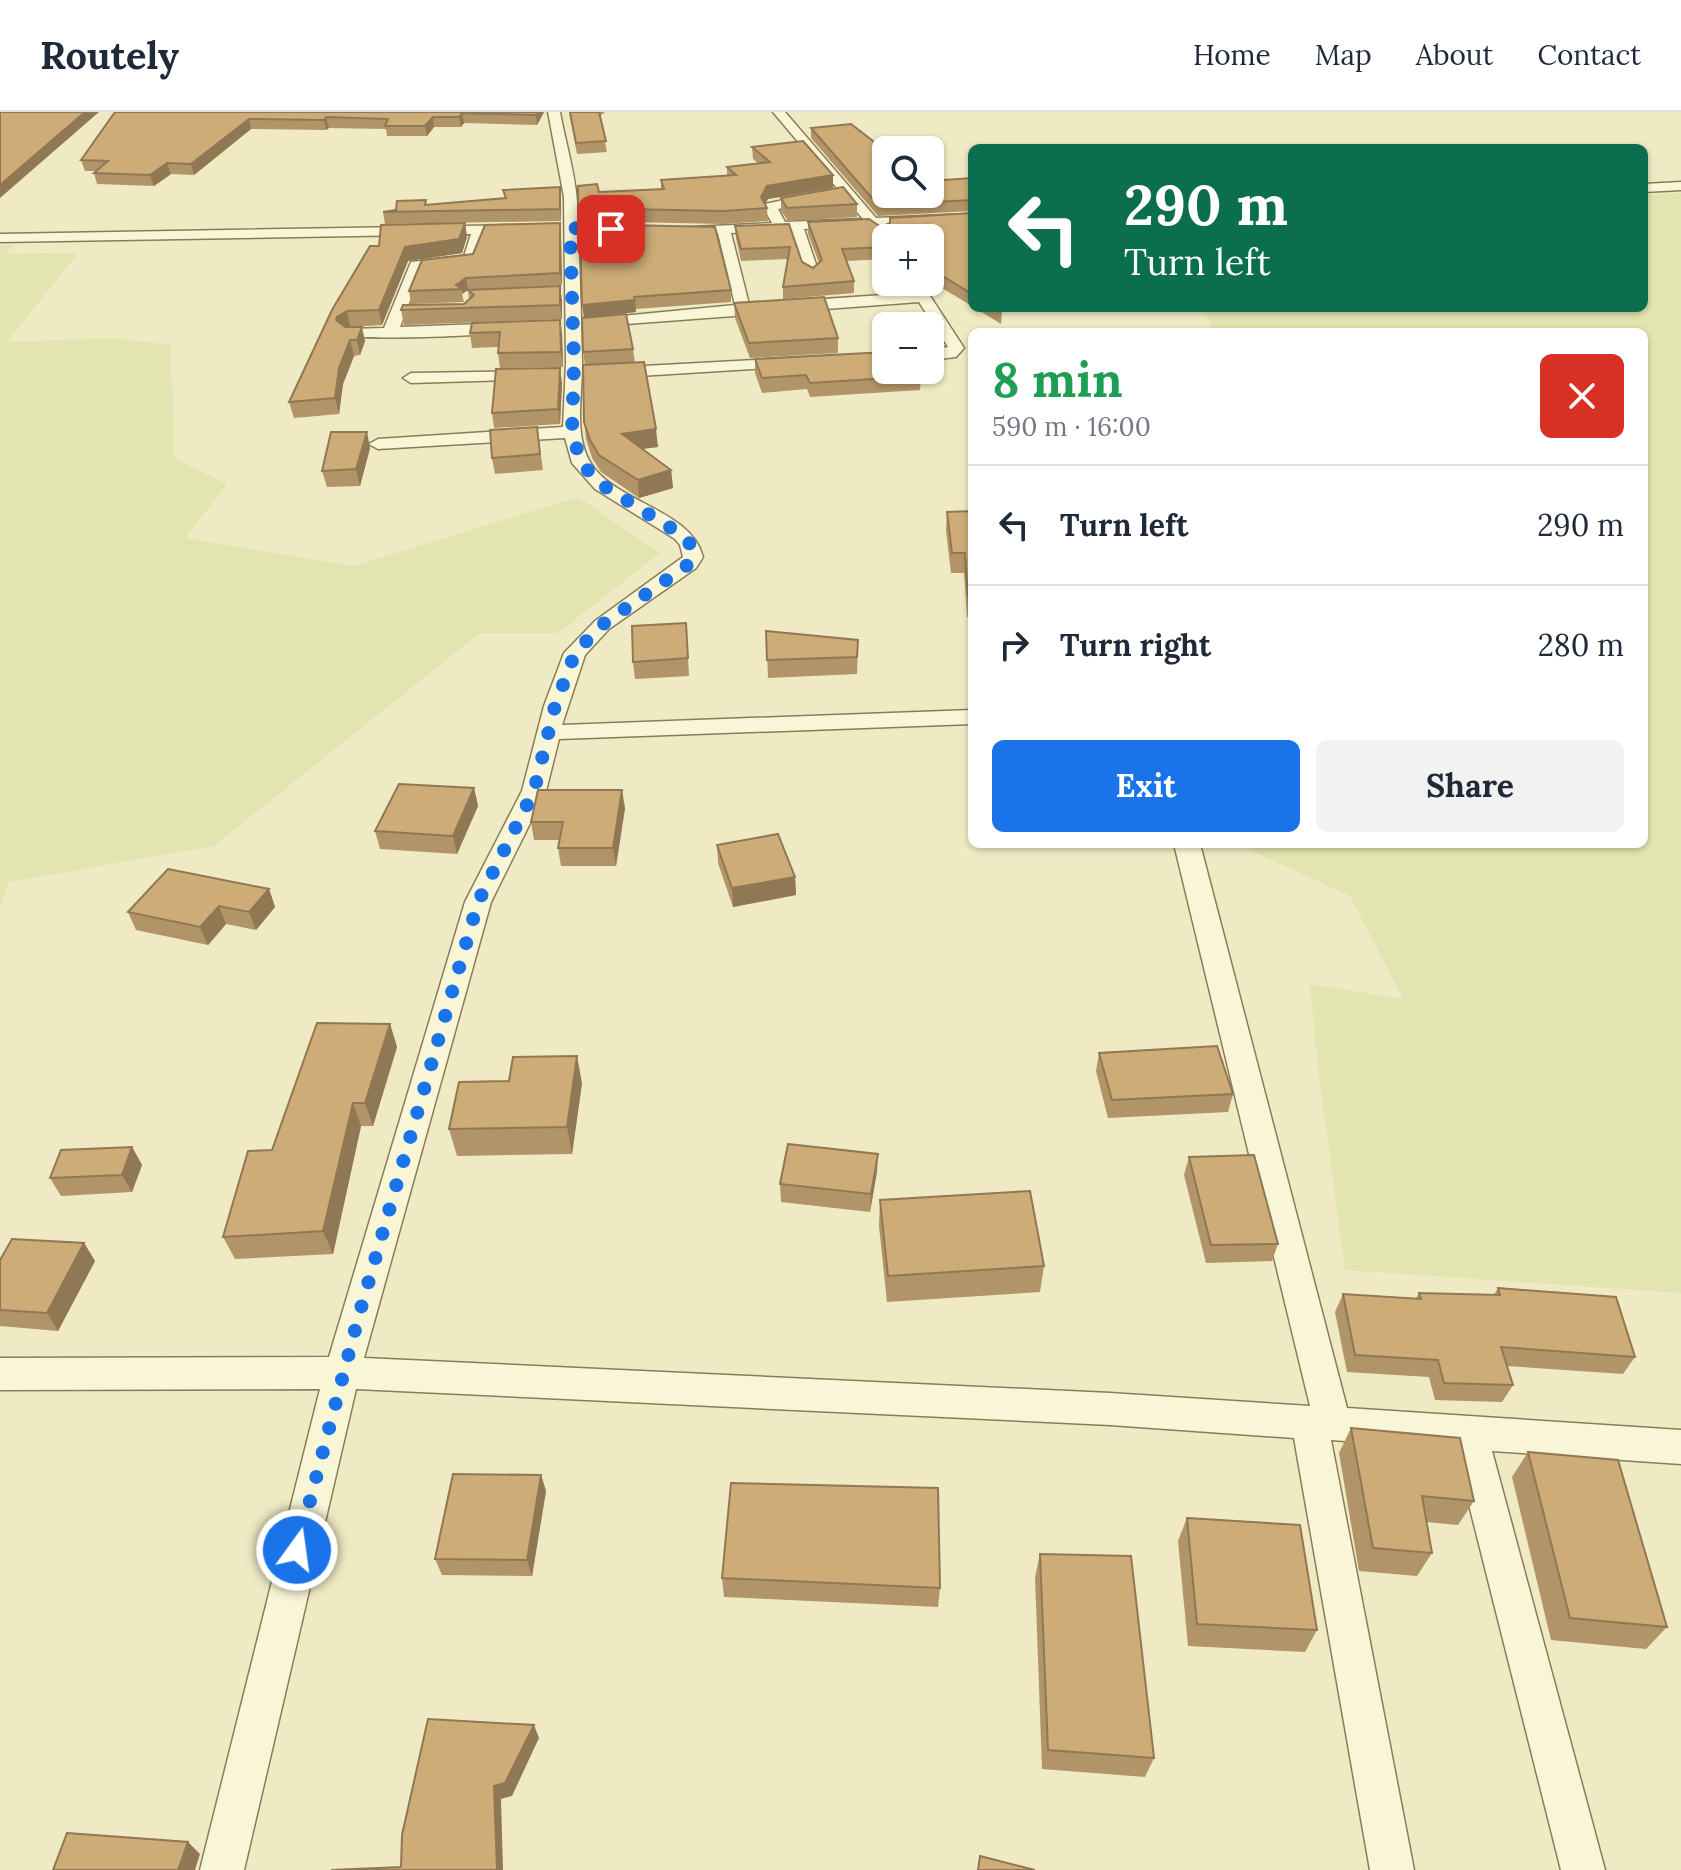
<!DOCTYPE html>
<html lang="en">
<head>
<meta charset="utf-8">
<style>
	:root { --surface:#fff; --page:#f2f2f3; --text:#1f2937; --muted:#747a83; --line:#e0e1e3; --accent:#1a73e8 }
	body { margin:0; font-family:Lora,serif; background:var(--page); color:var(--text); height:100vh; display:flex; flex-direction:column; font-size:30px; white-space:nowrap }
	* { box-sizing:border-box; margin:0 }
	p { font-size:26px; color:var(--muted) }
	.icon { flex:none; width:44px; height:44px; fill:none; stroke:currentColor; stroke-width:2; stroke-linecap:round; stroke-linejoin:round }
	.map { position:relative; flex:1; overflow:hidden }
	.sheet { position:absolute; left:968px; top:216px; width:680px; height:520px; display:flex; flex-direction:column; background:var(--surface); border-radius:12px; box-shadow:0 2px 6px #0004 }
	.sheet>* { flex:none }
	.top-card { position:absolute; left:968px; top:32px; width:680px; height:168px; border-radius:12px; box-shadow:0 2px 6px #0004; background:#0b6e4f; color:#fff; overflow:hidden }
	.fabs { position:absolute; left:872px; top:24px; display:grid; gap:16px }
	.fabs a { display:grid; place-items:center; width:72px; height:72px; border-radius:12px; background:var(--surface); box-shadow:0 2px 6px #0004; font-size:40px }
	.pin { position:absolute; display:grid; place-items:center; width:68px; height:68px; color:#fff; margin:-34px; border-radius:16px; box-shadow:0 4px 12px #0006 }
	.me { position:absolute; width:88px; margin:-44px; rotate:14deg; stroke-linejoin:round; filter:drop-shadow(0 0 6px #0008) }
	.turn { display:flex; align-items:center; gap:28px; height:168px; padding:0 24px; font-size:36px }
	.turn .icon { width:104px; height:104px; stroke-width:2.5 }
	.turn b { display:block; font-size:56px; line-height:68px }
	.round { display:grid; place-items:center; flex:none; width:84px; height:84px; border-radius:12px; background:var(--page) }
	.headline { display:flex; align-items:center; justify-content:space-between; height:136px; padding:0 24px }
	h1 { font-size:48px; font-weight:700; line-height:60px; color:#1e9e55 }
	.button { display:flex; gap:16px; margin-top:auto; padding:16px 24px }
	.button a { flex:1; height:92px; border-radius:12px; background:var(--accent); color:#fff; font-size:32px; font-weight:700; line-height:92px; text-align:center }
	.button a+a { background:var(--page); color:var(--text) }
	ul { padding:0; list-style:none }
	li { display:flex; align-items:center; gap:24px; height:120px; padding:0 24px; border-top:2px solid var(--line) }
	li div { flex:1 }
	li b { display:block; font-size:30px }
	li em { font-style:normal }
	header { display:flex; align-items:center; gap:48px; box-sizing:border-box; height:112px; padding:0 40px; background:var(--surface); border-bottom:2px solid var(--line) }
	header strong { font-size:38px }
	nav { display:flex; gap:44px; margin-inline-start:auto; font-size:28px }
	.map>svg:first-child { display:block }
	.farmland { fill:#e3e5b0 }
	.lines { fill:none; stroke-linecap:round; stroke-linejoin:round }
	.street-casing { stroke:#8a7c5a; stroke-width:3 }
	.street { fill:#f9f6d7; fill-rule:evenodd }
	.wall { fill:#b19467 }
	.shaded-wall { fill:#907854 }
	.building { fill:#ceac78; stroke:#907854; stroke-width:2 }
	.route { stroke:#1a73e8; stroke-width:14; stroke-dasharray:0 25.2 }
</style>
</head>
<body>
<header>
<strong>Routely</strong>
<nav><a>Home</a><a>Map</a><a>About</a><a>Contact</a></nav>
</header>
<div class="map">
<svg width="1681" height="1758" viewBox="0 0 1681 1758">
	<rect width="100%" height="100%" fill="#efeac3"/>
	<!-- farmland -->
	<g class="farmland">
		<path d="M1681 81V1181L1345 1158 1317 948 1310 872 1403 887 1350 784 1236 732H1644V220H1211L1213 218 1204 196H1644V83Z"/>
		<path d="M0 133H12L6 142 78 141 7 230 115 226 171 233 174 346 227 372 185 426 354 454 578 385 660 441 558 521H480L214 734 9 770 0 795Z"/>
	</g>
	<g class="lines">
		<!-- street casing -->
		<g class="street-casing">
			<g id="street">
				<path d="M548 0H560C565 29 575 60 577 90 579 142 581 195 582 248 583 279 573 321 590 350 614 391 691 397 703 445L696 456 609 517 585 543 562 613 972 598V612L559 627 546 679 491 790 364 1246 1110 1281 1310 1294 1174 732H1200L1347 1296 1681 1318V1352L1492 1339 1605 1758H1561L1455 1337 1331 1328 1414 1758H1370L1294 1326 1110 1313 356 1277 244 1758H200L320 1277 0 1278V1246L329 1245 465 790 522 679 544 594 564 541 595 509 683 445 680 433 675 427 595 377 572 351 565 326 378 337 369 332 378 327 563 315 566 251 564 85Z"/>
				<path d="M773 0H785L876 106 972 102V110L883 114 888 120 881 124 869 115 804 117 819 161 812 165 805 161 790 118 731 121 749 192 913 181 907 171 921 170 964 236 956 245 930 248V238L948 235 919 190 586 215V209L591 207 735 193 718 121 677 123 670 119 672 116 772 111 763 95 765 92 816 81 821 82V88L778 97 785 110 863 107Z"/>
				<path d="M1681 70V78L1644 80V72Z"/>
				<path d="M520 113 527 117 525 120 485 122 475 151 422 157 400 215 509 211 517 216 514 219C495 224 351 229 342 222L350 217 384 216 411 150 464 144 471 122 0 130V122Z"/>
				<path d="M793 246 801 251 799 254 607 266 599 261 607 256Z"/>
				<path d="M534 259 540 261V267L411 271 403 266 411 261Z"/>
			</g>
		</g>
		<!-- street -->
		<use href="#street" class="street"/>
	</g>
	<!-- wall -->
	<g class="wall">
		<path d="M115 0H544L537 13 464 11 461 15H434L427 24H387L386 17 329 16 326 18 251 17 194 63 171 62 154 74 97 72 94 61 96 59H85L81 48Z"/>
		<path d="M569 0H605L600 4 607 40 577 42Z"/>
		<path d="M811 16 886 82 972 66V99L878 104 811 26Z"/>
		<path d="M752 35 833 76 768 87 765 92 767 96 768 109 724 112 580 109 578 96 599 80 661 77V68L727 64V55L758 51 753 47Z"/>
		<path d="M503 78 561 87V109L385 112 383 100 427 93 505 87Z"/>
		<path d="M781 86 857 92V105L788 109 781 99Z"/>
		<path d="M972 101V194L935 172 926 173 924 170H930V126H886V147L846 149 854 169V181L783 187V175L788 147 741 149 736 126 735 114 789 112 802 150 813 156 819 151 808 122V110L881 115Z"/>
		<path d="M465 111 467 125 462 141 408 149 382 213 349 215 365 229 360 243 354 244 343 272 339 302 294 306 289 290 379 134Z"/>
		<path d="M580 112 731 178V190L636 197V200L584 206Z"/>
		<path d="M561 123 562 173 495 177 562 188V207L404 213 401 198 464 192 469 187 468 178 462 182 464 190 411 192 409 179 473 142Z"/>
		<path d="M734 191 838 226V241L750 246 735 206Z"/>
		<path d="M975 196H1000L1002 199 1001 212Z"/>
		<path d="M472 211 562 222 563 255 500 256 498 241V235L472 236 470 221Z"/>
		<path d="M633 237 635 251 658 335 642 337 671 358 673 376 639 386 601 360 592 346 586 327 584 310 585 253 583 240Z"/>
		<path d="M755 247 921 264 920 278 810 285 807 277 762 281 755 261Z"/>
		<path d="M562 271 560 312 494 316 492 301Z"/>
		<path d="M537 315 543 358 495 362 492 346Z"/>
		<path d="M370 336 360 374 327 375 322 359Z"/>
		<path d="M972 399V505H967L964 461H951L946 419 947 400Z"/>
		<path d="M686 511 689 564 635 567 633 550Z"/>
		<path d="M766 519 858 528 857 562 768 566Z"/>
		<path d="M474 676 478 694 457 742 380 737 375 719Z"/>
		<path d="M625 696 616 754H561L558 736 559 728H534L531 710Z"/>
		<path d="M717 733 795 765 796 783 733 795 718 751Z"/>
		<path d="M269 777 275 795 256 818 226 812 208 833 136 818 128 800Z"/>
		<path d="M390 912 397 935 373 1014H361L333 1142 235 1147 223 1125 272 1038Z"/>
		<path d="M1099 941 1233 982 1228 1000 1108 1006 1096 959Z"/>
		<path d="M509 969 582 971 572 1042 457 1044 449 1017Z"/>
		<path d="M132 1035 142 1053 132 1080 61 1084 50 1066Z"/>
		<path d="M1189 1045 1278 1132 1272 1149 1206 1151 1184 1063Z"/>
		<path d="M877 1059 870 1100 781 1090 780 1072Z"/>
		<path d="M880 1088 1044 1154 1040 1180 887 1190 879 1114Z"/>
		<path d="M84 1131 95 1149 58 1219 0 1214V1148Z"/>
		<path d="M1498 1176 1635 1245 1623 1262 1506 1254 1513 1273 1502 1290 1435 1288 1429 1265 1347 1260 1335 1200 1343 1182 1416 1186 1419 1181 1494 1183Z"/>
		<path d="M1351 1316 1474 1389 1458 1413 1426 1410 1432 1441 1417 1464 1359 1459 1339 1341Z"/>
		<path d="M1528 1340 1667 1515 1646 1537 1551 1528 1512 1365Z"/>
		<path d="M541 1363 546 1379 532 1464 442 1463 435 1447Z"/>
		<path d="M1187 1406 1317 1518 1305 1540 1188 1534 1178 1429Z"/>
		<path d="M1040 1442 1154 1646 1145 1665 1042 1657 1035 1465Z"/>
		<path d="M722 1466 940 1476 938 1495 724 1485Z"/>
	</g>
	<!-- shaded-wall -->
	<g class="shaded-wall">
		<path d="M85 0H99L0 86V73Z"/>
		<path d="M537 0H544L537 13 536 3Z"/>
		<path d="M462 1 464 11 461 15 459 5Z"/>
		<path d="M326 5 329 16 326 18 324 8Z"/>
		<path d="M433 5 434 15 427 24 425 14Z"/>
		<path d="M249 7 251 17 194 63 191 52Z"/>
		<path d="M167 51 171 62 154 74 150 63Z"/>
		<path d="M833 63V76L768 87 761 98V85L767 74Z"/>
		<path d="M560 75 561 87V109L560 97Z"/>
		<path d="M465 111 467 125 462 141 408 149 382 213 379 198 405 135Z"/>
		<path d="M560 111 561 123 562 173 560 161Z"/>
		<path d="M930 160H936L935 172 926 173V170H930Z"/>
		<path d="M466 166 468 178 462 182V177L456 173Z"/>
		<path d="M560 174 562 188V207L560 193Z"/>
		<path d="M635 188 636 200 584 206 582 193Z"/>
		<path d="M347 199 350 214 340 219 336 208 337 205Z"/>
		<path d="M560 208 562 222 563 255 561 240Z"/>
		<path d="M362 215 365 229 360 243 357 228Z"/>
		<path d="M350 228 354 244 343 272 339 302 335 286 339 256Z"/>
		<path d="M560 256 562 271 560 312 558 297Z"/>
		<path d="M656 317 658 335 624 339 622 322Z"/>
		<path d="M367 320 370 336 360 374 356 357Z"/>
		<path d="M671 358 673 376 639 386 638 368Z"/>
		<path d="M474 676 478 694 457 742 453 724Z"/>
		<path d="M622 678 625 696 616 754 613 736Z"/>
		<path d="M795 765 796 783 733 795 732 776Z"/>
		<path d="M269 777 275 795 256 818 249 800Z"/>
		<path d="M219 794 226 812 208 833 200 815Z"/>
		<path d="M390 912 397 935 373 1014 365 991Z"/>
		<path d="M577 944 582 971 572 1042 567 1015Z"/>
		<path d="M353 991 361 1014 333 1142 323 1119Z"/>
		<path d="M132 1035 142 1053 132 1080 122 1063Z"/>
		<path d="M878 1042 877 1059 870 1100 871 1082Z"/>
		<path d="M84 1131 95 1149 58 1219 47 1201Z"/>
		<path d="M541 1363 546 1379 532 1464 527 1448Z"/>
		<path d="M534 1613 539 1626 512 1684 501 1687 503 1758H497L494 1674Z"/>
		<path d="M188 1730 200 1742 195 1758H178Z"/>
	</g>
	<!-- building -->
	<g class="building">
		<path d="M0 0H85L0 73Z"/>
		<path d="M115 0H537L536 3 462 1 459 5H433L425 14H385L388 7 326 5 324 8 249 7 191 52 167 51 150 63 94 61 108 49 81 48Z"/>
		<path d="M570 0H599L606 29 576 31Z"/>
		<path d="M851 12 886 39V82H930V69L972 66V88L878 93 811 16Z"/>
		<path d="M803 29 833 63 767 74 761 85 767 96 723 99 578 96V74L597 72 599 80 664 77 661 68 736 63 727 55 770 50 752 35Z"/>
		<path d="M560 75V97L383 100 396 98 397 89 426 88 425 93 506 86 503 78Z"/>
		<path d="M843 75 857 92 787 96 781 86Z"/>
		<path d="M972 101V182L936 160H930V126H886V135L842 137 854 169 783 175 790 135 741 137 735 114 789 112 802 150 813 156 822 148 808 110 869 107 881 115 890 111V106Z"/>
		<path d="M465 111 459 127 405 135 379 198 347 199 337 205 336 208 345 215H362L357 228H350L339 256 335 286 289 290 332 198 370 134H379L381 113Z"/>
		<path d="M560 111V161L466 166 456 173 462 177 409 179 422 148 473 142 485 113Z"/>
		<path d="M580 112 715 115 731 178 634 185 635 188 582 193Z"/>
		<path d="M560 174V193L401 198 403 193 464 192 474 183 468 178Z"/>
		<path d="M824 185 838 226 749 231 734 191Z"/>
		<path d="M626 202 633 237 583 240 582 206Z"/>
		<path d="M560 208 561 240 498 241 500 220 470 221 472 211Z"/>
		<path d="M886 240V258H917L921 264 810 271 806 263 762 266 755 247Z"/>
		<path d="M644 250 656 317 622 322 671 358 638 368 599 343 590 328 584 310 583 253Z"/>
		<path d="M560 256 558 297 492 301 496 257Z"/>
		<path d="M537 315 540 342 492 346 490 318Z"/>
		<path d="M331 320H367L356 357 322 359Z"/>
		<path d="M972 399V485H968L965 441H952L947 400Z"/>
		<path d="M686 511 688 546 633 550 632 514Z"/>
		<path d="M766 519 858 528 857 545 767 548Z"/>
		<path d="M399 672 474 676 453 724 375 719Z"/>
		<path d="M538 678H622L613 736H558L563 710H531Z"/>
		<path d="M778 722 795 765 732 776 717 733Z"/>
		<path d="M168 757 269 777 249 800 219 794 200 815 128 800Z"/>
		<path d="M317 911 390 912 365 991H353L323 1119 223 1125 248 1039 272 1038Z"/>
		<path d="M1217 934 1233 982 1112 988 1099 941Z"/>
		<path d="M577 944 567 1015 449 1017 459 970 509 969 513 945Z"/>
		<path d="M788 1032 878 1042 871 1082 780 1072Z"/>
		<path d="M132 1035 122 1063 50 1066 61 1038Z"/>
		<path d="M1254 1043 1278 1132 1211 1133 1189 1045Z"/>
		<path d="M1030 1079 1044 1154 888 1164 880 1088Z"/>
		<path d="M12 1127 84 1131 47 1201 0 1198V1148Z"/>
		<path d="M1498 1176 1616 1185 1635 1245 1501 1235 1513 1273 1444 1271 1438 1248 1355 1243 1343 1182 1421 1187 1419 1181 1500 1183Z"/>
		<path d="M1351 1316 1460 1326 1474 1389 1422 1384 1432 1441 1373 1436Z"/>
		<path d="M1528 1340 1618 1348 1667 1515 1570 1506Z"/>
		<path d="M453 1362 541 1363 527 1448 435 1447Z"/>
		<path d="M731 1371 938 1376 940 1476 722 1466Z"/>
		<path d="M1187 1406 1300 1413 1317 1518 1197 1512Z"/>
		<path d="M1040 1442 1131 1444 1154 1646 1048 1638Z"/>
		<path d="M428 1607 534 1613 505 1671 494 1674 497 1758H331L401 1755 402 1723Z"/>
		<path d="M67 1721 188 1730 178 1758H53Z"/>
		<path d="M980 1744 1035 1758H978Z"/>
	</g>
	<g class="lines">
		<!-- route -->
		<path class="route" d="M297 1438 359 1203 478 790 534 679 555 594 575 541 602 513 689 452 693 445 690 432 682 423 602 373 581 351 572 320 574 251 570 116 611 117"/>
	</g>
</svg>
<div class="fabs">
<a><svg class="icon" aria-label="search" viewBox="0 0 24 24"><circle cx="10" cy="10" r="6"/><path d="M15 15l6 6"/></svg></a>
<a>+</a>
<a>−</a>
</div>
<div class="pin" style="left:611px;top:117px;background:#d93025"><svg class="icon" aria-label="arrive" viewBox="0 0 24 24"><path d="M6 21V4h12l-3 4 3 4H6"/></svg></div>
<svg class="me" style="left:297px;top:1438px" viewBox="-20 -20 40 40"><circle r="17" fill="#1a73e8" stroke="#fff" stroke-width="3"/><path d="M0-11L8 9 0 5-8 9z" fill="#fff"/></svg>
<div class="top-card">
<div class="turn"><svg class="icon" aria-label="left" viewBox="0 0 24 24"><path d="M17 20v-9H6M10 6l-5 5 5 5"/></svg><div><b>290 m</b>Turn left</div></div>
</div>
<section class="sheet">
<div class="headline"><div><h1>8 min</h1><p>590 m · 16:00</p></div><a class="round" style="background:#d93025;color:#fff"><svg class="icon" aria-label="close" viewBox="0 0 24 24"><path d="M6 6l12 12M18 6L6 18"/></svg></a></div>
<ul>
<li><svg class="icon" aria-label="left" viewBox="0 0 24 24"><path d="M17 20v-9H6M10 6l-5 5 5 5"/></svg><div><b>Turn left</b></div><em>290 m</em></li>
<li><svg class="icon" aria-label="right" viewBox="0 0 24 24"><path d="M7 20v-9h11M14 6l5 5-5 5"/></svg><div><b>Turn right</b></div><em>280 m</em></li>
</ul>
<div class="button"><a>Exit</a><a>Share</a></div>
</section>
</div>
</body>
</html>
